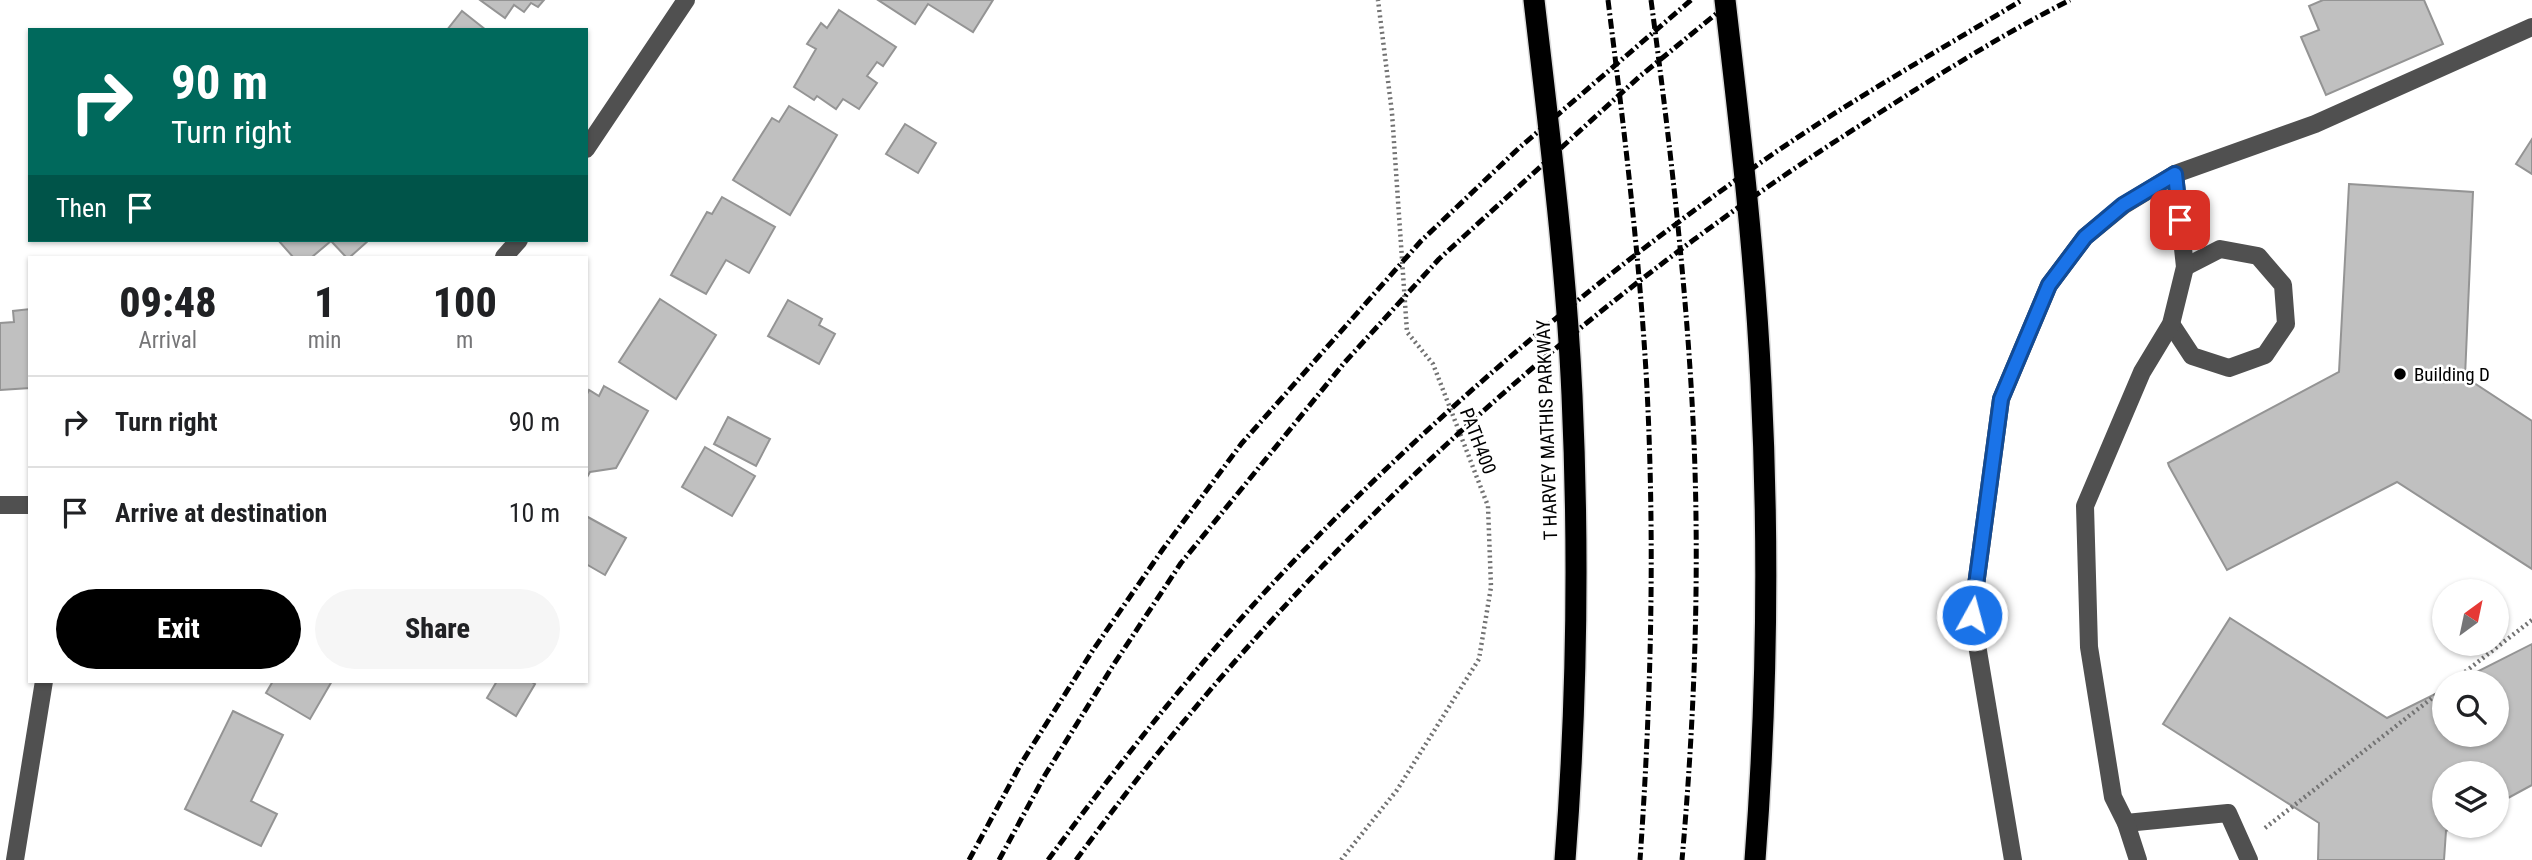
<!DOCTYPE html>
<html lang="en">
<head>
<meta charset="utf-8">
<style>
	:root { --surface:#fff; --page:#f6f6f6; --text:#202124; --muted:#757577; --line:#e0e0e0; --accent:#000 }
	body { margin:0; font-family:"Roboto Condensed",sans-serif; background:var(--page); color:var(--text); height:100vh; display:flex; flex-direction:column; font-size:26px; white-space:nowrap }
	* { box-sizing:border-box; margin:0 }
	p { font-size:23px; color:var(--muted) }
	.icon { flex:none; width:38px; height:38px; fill:none; stroke:currentColor; stroke-width:2; stroke-linecap:round; stroke-linejoin:round }
	.map { position:relative; flex:1; overflow:hidden }
	.details { position:absolute; left:28px; top:256px; width:560px; height:427px; display:flex; flex-direction:column; background:var(--surface); border-radius:0px; box-shadow:0 2px 5px #0004 }
	.details>* { flex:none }
	.top-card { position:absolute; left:28px; top:28px; width:560px; height:214px; border-radius:0px; box-shadow:0 2px 5px #0004; background:#00695c; color:#fff; overflow:hidden }
	.needle { width:46px; rotate:33deg }
	.fabs { position:absolute; left:2432px; top:579px; display:grid; gap:14px }
	.fabs a { display:grid; place-items:center; width:77px; height:77px; border-radius:50%; background:var(--surface); box-shadow:0 2px 5px #0004; font-size:35px }
	.pin { position:absolute; display:grid; place-items:center; width:60px; height:60px; color:#fff; margin:-30px; border-radius:14px; box-shadow:0 4px 10px #0006 }
	.me { position:absolute; width:77px; margin:-38px; rotate:7deg; stroke-linejoin:round; filter:drop-shadow(0 0 5px #0008) }
	.turn { display:flex; align-items:center; gap:24px; height:147px; padding:0 28px; font-size:32px }
	.turn .icon { width:91px; height:91px; stroke-width:2.5 }
	.turn b { display:block; font-size:49px; line-height:60px }
	.then { display:flex; align-items:center; height:66px; padding:0 28px; background:#0003; gap:14px; font-size:26px }
	.eta { display:flex; justify-content:space-evenly; align-items:center; height:119px; text-align:center }
	.eta b { font-size:42px; font-weight:800; line-height:49px }
	.button { display:flex; gap:14px; margin-top:auto; padding:14px 28px }
	.button a { flex:1; height:80px; border-radius:42px; background:var(--accent); color:#fff; font-size:28px; font-weight:800; line-height:80px; text-align:center }
	.button a+a { background:var(--page); color:var(--text) }
	ul { padding:0; list-style:none }
	li { display:flex; align-items:center; gap:21px; height:91px; padding:0 28px; border-top:2px solid var(--line) }
	li div { flex:1 }
	li b { display:block; font-size:26px }
	li em { font-style:normal }
	.map>svg:first-child { display:block }
	.building { fill:#c0c0c0; stroke:#949494; stroke-width:2 }
	.lines { fill:none; stroke-linecap:round; stroke-linejoin:round }
	.highway-casing { stroke:#dbdbdb; stroke-width:24 }
	.path { stroke:#727272; stroke-width:4.5; stroke-dasharray:2 3.5; stroke-linecap:butt }
	.minor { stroke:#505050; stroke-width:18 }
	.highway { stroke:#000; stroke-width:21 }
	.rail { stroke:#000; stroke-width:5; stroke-dasharray:10 3.5 2 3.5; stroke-linecap:butt }
	.route-casing { stroke:#114b97; stroke-width:18 }
	.route { stroke:#1a73e8; stroke-width:12 }
	.poi-dot { fill:#000; stroke:#fff; stroke-width:2.5 }
	.labels { text-anchor:middle; dominant-baseline:central; stroke-width:5; stroke-linejoin:round; paint-order:stroke }
	.poi-label { font-size:19px; fill:#000; stroke:#fff; text-anchor:start }
	.street-label { font-size:19px; fill:#000; stroke:#fff }
</style>
</head>
<body>
<div class="map">
<svg width="2532" height="860" viewBox="0 0 2532 860">
	<rect width="100%" height="100%" fill="#fff"/>
	<!-- building -->
	<g class="building">
		<path d="M480 0H544L538 7 531 3 524 12 514 5 505 18Z"/>
		<path d="M878 0H993L973 32 928 4 915 24Z"/>
		<path d="M2323 0H2424L2443 44 2326 95 2301 37 2319 30 2309 6Z"/>
		<path d="M839 10 896 47 883 66 877 62 867 76 877 83 859 109 843 99 836 109 817 96 814 100 794 87 816 49 807 44 821 23 827 28Z"/>
		<path d="M462 11 486 30H447Z"/>
		<path d="M789 106 837 135 790 215 733 180 772 118 779 122Z"/>
		<path d="M905 124 936 143 918 173 886 154Z"/>
		<path d="M2532 139V174L2516 164Z"/>
		<path d="M2349 184 2473 192 2465 377 2532 421V569L2397 482 2227 570 2169 466 2168 463 2339 372Z"/>
		<path d="M722 197 775 227 749 273 726 260 706 294 671 275 707 212 712 214Z"/>
		<path d="M278 240H369L350 257H346L331 241 312 257H293Z"/>
		<path d="M660 299 716 335 676 399 619 362Z"/>
		<path d="M788 300 822 319 819 325 835 334 819 364 768 336Z"/>
		<path d="M30 309V388L0 390V323L14 322 13 311Z"/>
		<path d="M604 386 648 411 616 468 590 472 586 479V396L589 390 599 396Z"/>
		<path d="M728 417 770 439 756 466 714 444Z"/>
		<path d="M705 447 755 476 732 516 682 487Z"/>
		<path d="M586 516 626 538 605 575 586 564Z"/>
		<path d="M2230 618 2387 718 2445 689V735H2497V682H2457L2532 644V785L2497 804V774H2445V826H2456L2446 831 2444 860H2318L2319 823 2163 724Z"/>
		<path d="M273 681H332L310 719 266 693Z"/>
		<path d="M497 681H530L535 684 516 716 487 698Z"/>
		<path d="M233 711 283 735 251 801 277 814 261 846 185 809Z"/>
	</g>
	<g class="lines">
		<!-- highway casing -->
		<g class="highway-casing">
			<g id="highway">
				<path d="M1534 0C1549 131 1566 263 1572 395 1579 550 1577 705 1565 860"/>
				<path d="M1725 0C1740 128 1755 256 1761 384 1769 543 1767 702 1755 860"/>
			</g>
		</g>
		<!-- path -->
		<g class="path">
			<path d="M2452 682 2532 620"/>
			<path d="M2265 828 2445 688"/>
			<path d="M1341 860 1397 790 1479 659 1491 587 1488 506 1433 364 1407 332 1392 113 1378 0"/>
		</g>
		<!-- minor -->
		<g class="minor">
			<path d="M586 149 686 0"/>
			<path d="M504 257 519 240"/>
			<path d="M2171 324 2192 356 2229 368 2265 355 2286 324 2283 285 2258 256 2220 249 2185 267"/>
			<path d="M0 505H30"/>
			<path d="M2126 823 2228 813 2249 860"/>
			<path d="M15 860 44 681"/>
			<path d="M2013 860 1972 615 2001 399 2049 285 2085 237 2124 205 2175 174 2315 124 2532 27"/>
			<path d="M2138 860 2126 823 2113 797 2089 647 2085 506 2142 372 2171 324 2185 267 2175 174"/>
		</g>
		<!-- highway -->
		<use href="#highway" class="highway"/>
		<!-- rail -->
		<g class="rail">
			<path d="M1608 0C1624 129 1640 259 1647 389 1655 546 1651 703 1640 860"/>
			<path d="M1651 0C1668 128 1683 255 1691 384 1701 542 1696 702 1682 860"/>
			<path d="M969 860 1022 762 1093 650 1163 549 1242 443 1421 241 1519 148 1691 0"/>
			<path d="M999 860 1045 775 1114 664 1181 563 1345 362 1439 259 1639 77 1733 0"/>
			<path d="M1048 860C1123 758 1203 657 1290 565 1435 413 1598 276 1770 156 1851 100 1938 51 2022 0"/>
			<path d="M1076 860C1288 569 1556 320 1859 126 1927 82 1997 37 2070 0"/>
		</g>
	</g>
	<g class="lines">
		<!-- route casing -->
		<g class="route-casing">
			<path id="route" d="M1972 615 2001 399 2049 285 2085 237 2123 205 2175 174 2180 220"/>
		</g>
		<!-- route -->
		<use href="#route" class="route"/>
	</g>
	<!-- markers -->
	<circle class="poi-dot" cx="2400" cy="374" r="7"/>
	<g class="labels">
		<!-- poi labels -->
		<g class="poi-label">
			<text x="2414" y="374">Building D</text>
		</g>
		<!-- street labels -->
		<g class="street-label">
			<text transform="translate(1547 430) rotate(-92)">T HARVEY MATHIS PARKWAY</text>
			<text transform="translate(1478 441) rotate(69)">PATH400</text>
		</g>
	</g>
</svg>
<div class="fabs">
<a><svg class="needle" viewBox="-14 -14 28 28"><path d="M0-13l5 13h-10z" fill="#e53935"/><path d="M0 13l5-13h-10z" fill="#757577"/></svg></a>
<a><svg class="icon" aria-label="search" viewBox="0 0 24 24"><circle cx="10" cy="10" r="6"/><path d="M15 15l6 6"/></svg></a>
<a><svg class="icon" aria-label="layers" viewBox="0 0 24 24"><path d="M12 4l9 5-9 5-9-5zM3 14l9 5 9-5"/></svg></a>
</div>
<div class="pin" style="left:2180px;top:220px;background:#d93025"><svg class="icon" aria-label="arrive" viewBox="0 0 24 24"><path d="M6 21V4h12l-3 4 3 4H6"/></svg></div>
<svg class="me" style="left:1972px;top:615px" viewBox="-20 -20 40 40"><circle r="17" fill="#1a73e8" stroke="#fff" stroke-width="3"/><path d="M0-11L8 9 0 5-8 9z" fill="#fff"/></svg>
<div class="top-card">
<div class="turn"><svg class="icon" aria-label="right" viewBox="0 0 24 24"><path d="M7 20v-9h11M14 6l5 5-5 5"/></svg><div><b>90 m</b>Turn right</div></div>
<div class="then">Then<svg class="icon" aria-label="arrive" viewBox="0 0 24 24"><path d="M6 21V4h12l-3 4 3 4H6"/></svg></div>
</div>
<section class="details">
<div class="eta">
<div><b>09:48</b><p>Arrival</p></div>
<div><b>1</b><p>min</p></div>
<div><b>100</b><p>m</p></div>
</div>
<ul>
<li><svg class="icon" aria-label="right" viewBox="0 0 24 24"><path d="M7 20v-9h11M14 6l5 5-5 5"/></svg><div><b>Turn right</b></div><em>90 m</em></li>
<li><svg class="icon" aria-label="arrive" viewBox="0 0 24 24"><path d="M6 21V4h12l-3 4 3 4H6"/></svg><div><b>Arrive at destination</b></div><em>10 m</em></li>
</ul>
<div class="button"><a>Exit</a><a>Share</a></div>
</section>
</div>
</body>
</html>
